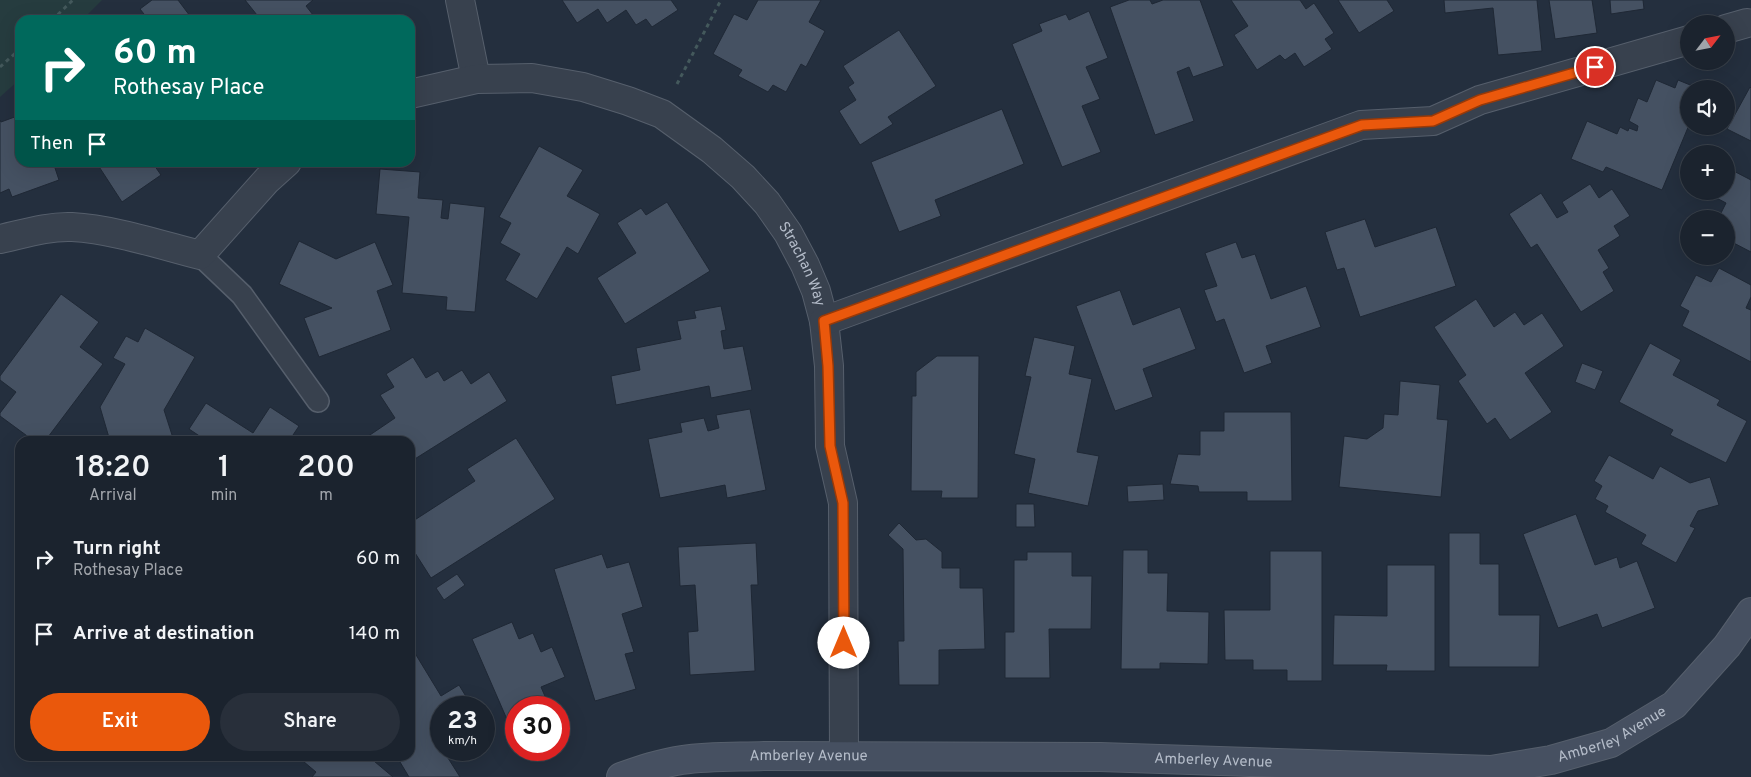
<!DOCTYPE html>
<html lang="en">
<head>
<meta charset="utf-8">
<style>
	:root { --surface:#1b232e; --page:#282f3a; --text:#f1f3f6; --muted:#a0a4aa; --line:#39404a; --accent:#ea580c }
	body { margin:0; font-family:Overpass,sans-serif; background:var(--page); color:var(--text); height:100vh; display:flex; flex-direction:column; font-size:19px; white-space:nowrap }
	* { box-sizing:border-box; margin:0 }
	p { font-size:16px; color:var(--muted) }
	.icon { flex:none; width:28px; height:28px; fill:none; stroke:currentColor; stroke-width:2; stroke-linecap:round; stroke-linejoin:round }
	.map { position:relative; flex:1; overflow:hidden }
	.details { position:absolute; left:15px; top:436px; width:400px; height:325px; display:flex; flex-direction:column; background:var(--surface); border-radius:15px; box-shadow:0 5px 20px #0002,0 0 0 1px var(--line) }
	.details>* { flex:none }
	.top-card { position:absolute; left:15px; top:15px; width:400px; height:152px; border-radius:15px; box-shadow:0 5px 20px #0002,0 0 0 1px var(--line); background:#00695c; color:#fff; overflow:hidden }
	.needle { width:32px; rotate:58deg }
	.controls { position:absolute; left:1680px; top:15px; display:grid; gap:10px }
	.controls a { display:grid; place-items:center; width:55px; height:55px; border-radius:50%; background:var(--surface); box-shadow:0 5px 20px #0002,0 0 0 1px var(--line); font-size:25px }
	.speed { position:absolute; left:430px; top:696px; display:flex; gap:10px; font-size:25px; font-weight:700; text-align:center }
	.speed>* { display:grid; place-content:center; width:65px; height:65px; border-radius:50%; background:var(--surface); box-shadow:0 5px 20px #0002,0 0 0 1px var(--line); line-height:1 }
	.speed small { font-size:12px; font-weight:400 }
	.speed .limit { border:8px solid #d22; background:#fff; color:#111 }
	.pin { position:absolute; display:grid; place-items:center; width:42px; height:42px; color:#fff; margin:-21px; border:2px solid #fff; border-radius:50%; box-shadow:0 1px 5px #0007 }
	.me { position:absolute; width:55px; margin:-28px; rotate:0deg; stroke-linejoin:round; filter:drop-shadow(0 0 4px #0008) }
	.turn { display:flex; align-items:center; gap:18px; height:105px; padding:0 15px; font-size:22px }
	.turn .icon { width:65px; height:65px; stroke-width:2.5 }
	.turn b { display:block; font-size:35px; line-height:42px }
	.then { display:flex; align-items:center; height:48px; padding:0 15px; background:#0003; gap:10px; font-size:19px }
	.eta { display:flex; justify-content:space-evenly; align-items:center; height:85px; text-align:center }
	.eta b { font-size:30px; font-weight:600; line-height:35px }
	.primary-button { display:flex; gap:10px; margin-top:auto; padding:10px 15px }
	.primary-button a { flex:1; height:58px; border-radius:30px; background:var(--accent); color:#fff; font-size:20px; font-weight:600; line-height:58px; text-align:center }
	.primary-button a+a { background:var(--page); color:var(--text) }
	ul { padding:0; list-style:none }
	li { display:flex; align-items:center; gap:15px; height:75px; padding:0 15px }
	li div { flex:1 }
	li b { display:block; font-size:19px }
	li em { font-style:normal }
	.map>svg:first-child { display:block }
	.green { fill:#263c3f }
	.building { fill:#455162; stroke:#1f2835 }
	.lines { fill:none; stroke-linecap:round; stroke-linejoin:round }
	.lane-casing { stroke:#565f6c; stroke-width:24 }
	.street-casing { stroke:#565f6c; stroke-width:30 }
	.secondary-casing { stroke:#565f6c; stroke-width:30 }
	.path { stroke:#44595c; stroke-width:3; stroke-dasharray:4 4; stroke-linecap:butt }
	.lane { stroke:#38414e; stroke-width:21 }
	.street { stroke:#38414e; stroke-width:28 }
	.secondary { stroke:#465061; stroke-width:28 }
	.route-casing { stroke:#983908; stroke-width:12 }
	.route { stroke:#ea580c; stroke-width:9 }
	.labels { text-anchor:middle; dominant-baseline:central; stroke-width:5; stroke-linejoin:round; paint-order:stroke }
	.street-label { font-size:15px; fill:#b4bcc9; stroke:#1d2633 }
</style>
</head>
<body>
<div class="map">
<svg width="1751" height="777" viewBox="0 0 1751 777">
	<rect width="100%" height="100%" fill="#242f3e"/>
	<!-- green -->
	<path class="green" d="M0 0H102L82 20H20V79L0 97Z"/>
	<!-- building -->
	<g class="building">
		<path d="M152 0H178L193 20H146L148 19 140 9Z"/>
		<path d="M245 0H313L306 6 317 20H261Z"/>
		<path d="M562 0H671L678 10 652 27 646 19 636 25 626 10 607 23 598 9 577 23Z"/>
		<path d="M758 0H821L809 22 825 31 806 67 801 64 786 92 773 85 768 92 738 76 742 70 713 54 734 14 747 20Z"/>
		<path d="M1129 0H1150L1152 4 1163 0H1200L1224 66 1193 77 1189 67 1177 72 1194 121 1155 135 1110 7Z"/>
		<path d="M1231 0H1300L1306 9 1314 3 1334 33 1325 39 1332 49 1304 67 1295 53 1285 60 1280 55 1257 70 1234 35 1248 26Z"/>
		<path d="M1338 0H1387L1394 11 1359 33Z"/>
		<path d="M1444 0H1537L1542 51 1498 55 1493 8 1445 13Z"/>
		<path d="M1549 0H1592L1597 33 1555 39Z"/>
		<path d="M1610 0H1643L1644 9 1611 14Z"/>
		<path d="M1089 11 1108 58 1086 67 1100 99 1082 106 1101 152 1062 167 1012 44 1042 31 1039 24 1066 14 1069 20Z"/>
		<path d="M899 30 936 86 888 117 893 124 860 145 839 111 856 100 848 87 854 83 843 66Z"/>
		<path d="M1656 80 1675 88 1678 80 1700 89H1689V125L1662 190 1606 167 1603 172 1571 159 1587 121 1617 134 1620 127 1628 131 1629 128 1637 131 1638 126 1629 121 1638 98 1647 102Z"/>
		<path d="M1750 87 1751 88V141L1727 129Z"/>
		<path d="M1002 109 1024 164 935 200 941 216 899 232 871 162Z"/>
		<path d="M20 115V162H53L59 180 12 197 9 189 0 193V120L1 122Z"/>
		<path d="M539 146 583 170 567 196 600 214 578 254 567 247 537 299 505 280 520 254 500 243 511 223 499 217Z"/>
		<path d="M96 162H152L161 175 122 202Z"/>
		<path d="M1726 167 1751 180V252L1726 239V219H1718L1726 203 1705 192 1726 191Z"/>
		<path d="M380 169 420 172 418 198 443 200 441 218 448 219 450 203 485 207 475 312 446 310 447 297 402 293 409 217 376 214Z"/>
		<path d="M1590 184 1599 198 1612 189 1630 216 1614 226 1620 236 1598 250 1609 268 1603 272 1614 291 1581 312 1537 244 1531 248 1509 214 1541 193 1557 218 1568 212 1562 202Z"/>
		<path d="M667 202 710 271 625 324 597 278 636 253 617 223 641 208 646 215Z"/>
		<path d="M1365 219 1375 247 1436 227 1456 286 1360 317 1344 268 1337 270 1325 232Z"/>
		<path d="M299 241 336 259 375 242 393 285 377 291 391 330 319 357 304 318 332 308 279 284Z"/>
		<path d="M1236 242 1242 258 1255 254 1271 299 1306 286 1321 327 1266 346 1272 363 1244 373 1224 319 1216 322 1204 290 1217 286 1205 253Z"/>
		<path d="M1719 268 1751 285V297L1746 308 1751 310V362L1682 326 1689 311 1680 306 1696 275 1711 282Z"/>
		<path d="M1120 290 1133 325 1180 307 1196 349 1143 369 1153 397 1115 411 1076 306Z"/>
		<path d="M61 294 99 322 80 347 103 364 45 441H34L0 416V413L16 392 0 380V376Z"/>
		<path d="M1476 299 1494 327 1515 312 1524 325 1542 313 1564 346 1525 373 1552 412 1510 440 1495 418 1487 424 1458 381 1466 375 1434 327Z"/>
		<path d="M721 306 726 330 721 331 724 349 743 346 752 390 711 398 709 386 616 405 611 376 640 370 636 348 681 339 677 321 696 318 694 311Z"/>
		<path d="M145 328 195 357 164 410 173 438 163 441H110L100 407 125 364 113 358 126 336 138 342Z"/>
		<path d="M1034 337 1075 346 1069 374 1092 379 1077 452 1099 456 1088 506 1028 493 1035 459 1014 454 1031 377 1025 376Z"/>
		<path d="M1650 343 1681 360 1673 375 1720 400 1717 405 1747 421 1726 463 1670 435 1673 430 1619 402Z"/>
		<path d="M937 356H979L978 498H941L942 491H911L912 396H916V372Z"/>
		<path d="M413 357 426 378 438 371 444 381 462 370 471 384 489 372 507 401 410 462V441H365L364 439 395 418 380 395 394 387 386 374Z"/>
		<path d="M1582 363 1603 371 1595 390 1575 382Z"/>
		<path d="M1400 381 1440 385 1437 419 1448 420 1441 497 1339 487 1344 436 1367 439 1383 428 1384 414 1398 415Z"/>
		<path d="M206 403 253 433 270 407 299 426 289 441H203L204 439 189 429Z"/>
		<path d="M750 409 766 490 727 498 725 485 660 498 648 439 682 432 680 423 704 418 708 431 719 428 716 415Z"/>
		<path d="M1224 412H1291L1292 501H1247V492H1199L1198 486 1170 484 1178 454 1200 455V431H1224Z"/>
		<path d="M516 438 555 499 431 578 410 545V523L475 481 467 469Z"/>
		<path d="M1609 455 1653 479 1660 466 1690 483 1710 477 1719 505 1698 511 1690 526 1695 528 1676 563 1641 544 1646 535 1605 512 1608 506 1595 499 1602 486 1594 481Z"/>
		<path d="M1163 484 1164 500 1128 502 1127 486Z"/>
		<path d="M1016 504H1034L1035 527H1016Z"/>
		<path d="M1576 514 1595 565 1617 557 1620 568 1637 561 1655 608 1602 628 1597 614 1558 628 1523 534Z"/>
		<path d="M899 523 916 540 926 539 942 552V568H960V588H983L985 649 939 650V685H899L898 641H904L903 549 888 535Z"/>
		<path d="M1449 533H1480V564H1499V615H1540L1539 667H1449Z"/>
		<path d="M756 543 758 585H751L755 671 690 675 688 632 698 631 695 585 680 586 678 547Z"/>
		<path d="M1123 550H1148V573H1168L1167 611 1209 612 1208 664 1160 663V669H1121Z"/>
		<path d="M1270 551H1322V681H1287V670H1253V660H1225L1224 610H1270Z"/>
		<path d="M1027 552H1072V576H1092L1091 629H1049L1050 678H1005V632H1014V560H1027Z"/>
		<path d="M602 554 607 568 629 562 643 607 622 614 634 652 625 654 636 689 595 701 554 569Z"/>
		<path d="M1387 565H1435V671H1386L1387 665H1333L1334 615 1387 616Z"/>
		<path d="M457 574 465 585 444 600 436 588Z"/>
		<path d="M512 622 519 639 533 633 541 652 552 647 565 677 541 687 550 708H516V740L472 639Z"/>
		<path d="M410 645 441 696 459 685 473 708H441V741L439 743 441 750H443L460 777H409L397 757 410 756Z"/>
		<path d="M297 756H368L393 777H312L316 772Z"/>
	</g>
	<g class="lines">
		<!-- lane casing -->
		<g class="lane-casing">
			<path id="lane" d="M200 255 242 295 318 401"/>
		</g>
		<!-- street casing -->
		<g class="street-casing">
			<g id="street">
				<path d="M460 0 476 79"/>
				<path d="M1726 29 1747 23"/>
				<path id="s1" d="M410 94 476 79 532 78 583 87 628 101 662 114 712 150 743 177 767 203 788 233 805 265 816 291 824 321 829 366 830 446 843 503 844 756"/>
				<path d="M0 239C23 234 48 226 72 227 112 229 161 245 200 255L267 180 287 162"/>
				<path d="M824 321 1361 125 1433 121 1480 100 1689 40"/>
			</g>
		</g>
		<!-- secondary casing -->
		<g class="secondary-casing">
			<g id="secondary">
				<path id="s2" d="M621 777C641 770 661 763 682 760 709 756 737 757 764 756L1100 757 1491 770 1551 760 1611 743 1674 705 1727 646 1751 612"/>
			</g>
		</g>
		<!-- path -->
		<g class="path">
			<path d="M52 20 73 0"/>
			<path d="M0 67 20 49"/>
			<path d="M677 84 721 0"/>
		</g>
		<!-- lane -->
		<use href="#lane" class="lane"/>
		<!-- street -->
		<use href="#street" class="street"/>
		<!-- secondary -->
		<use href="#secondary" class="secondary"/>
	</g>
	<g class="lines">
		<!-- route casing -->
		<g class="route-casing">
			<path id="route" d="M844 643 843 503 830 446 828 366 824 321 1362 125 1433 121 1480 100 1595 67"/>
		</g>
		<!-- route -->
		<use href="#route" class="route"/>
	</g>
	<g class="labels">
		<!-- street labels -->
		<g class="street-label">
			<text stroke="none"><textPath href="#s1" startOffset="468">Strachan Way</textPath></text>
			<text stroke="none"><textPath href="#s2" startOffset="1000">Amberley Avenue</textPath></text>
			<text stroke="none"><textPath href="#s2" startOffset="190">Amberley Avenue</textPath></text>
			<text stroke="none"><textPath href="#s2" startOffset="595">Amberley Avenue</textPath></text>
		</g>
	</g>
</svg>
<div class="controls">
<a><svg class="needle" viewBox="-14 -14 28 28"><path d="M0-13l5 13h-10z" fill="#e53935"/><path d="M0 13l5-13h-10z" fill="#a0a4aa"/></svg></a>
<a><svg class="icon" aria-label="sound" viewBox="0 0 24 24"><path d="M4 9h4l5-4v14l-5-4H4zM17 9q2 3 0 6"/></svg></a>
<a>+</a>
<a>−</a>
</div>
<div class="speed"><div>23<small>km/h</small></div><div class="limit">30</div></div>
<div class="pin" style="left:1595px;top:67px;background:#d93025"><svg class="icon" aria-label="arrive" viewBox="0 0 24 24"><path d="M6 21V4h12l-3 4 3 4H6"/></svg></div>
<svg class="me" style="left:844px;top:643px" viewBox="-20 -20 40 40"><circle r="19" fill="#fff"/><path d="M0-13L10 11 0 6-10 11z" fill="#ea580c"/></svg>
<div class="top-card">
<div class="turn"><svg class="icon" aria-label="right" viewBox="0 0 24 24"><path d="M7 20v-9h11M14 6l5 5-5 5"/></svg><div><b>60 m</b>Rothesay Place</div></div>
<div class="then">Then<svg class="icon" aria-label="arrive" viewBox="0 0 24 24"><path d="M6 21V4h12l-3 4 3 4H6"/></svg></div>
</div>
<section class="details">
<div class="eta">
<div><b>18:20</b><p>Arrival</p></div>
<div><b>1</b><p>min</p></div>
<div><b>200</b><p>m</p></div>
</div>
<ul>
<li><svg class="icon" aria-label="right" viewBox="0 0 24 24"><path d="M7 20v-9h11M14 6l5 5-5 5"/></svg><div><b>Turn right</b><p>Rothesay Place</p></div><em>60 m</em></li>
<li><svg class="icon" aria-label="arrive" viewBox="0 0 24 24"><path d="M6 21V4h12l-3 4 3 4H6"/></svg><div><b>Arrive at destination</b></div><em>140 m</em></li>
</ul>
<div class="primary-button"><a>Exit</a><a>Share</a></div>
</section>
</div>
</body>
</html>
